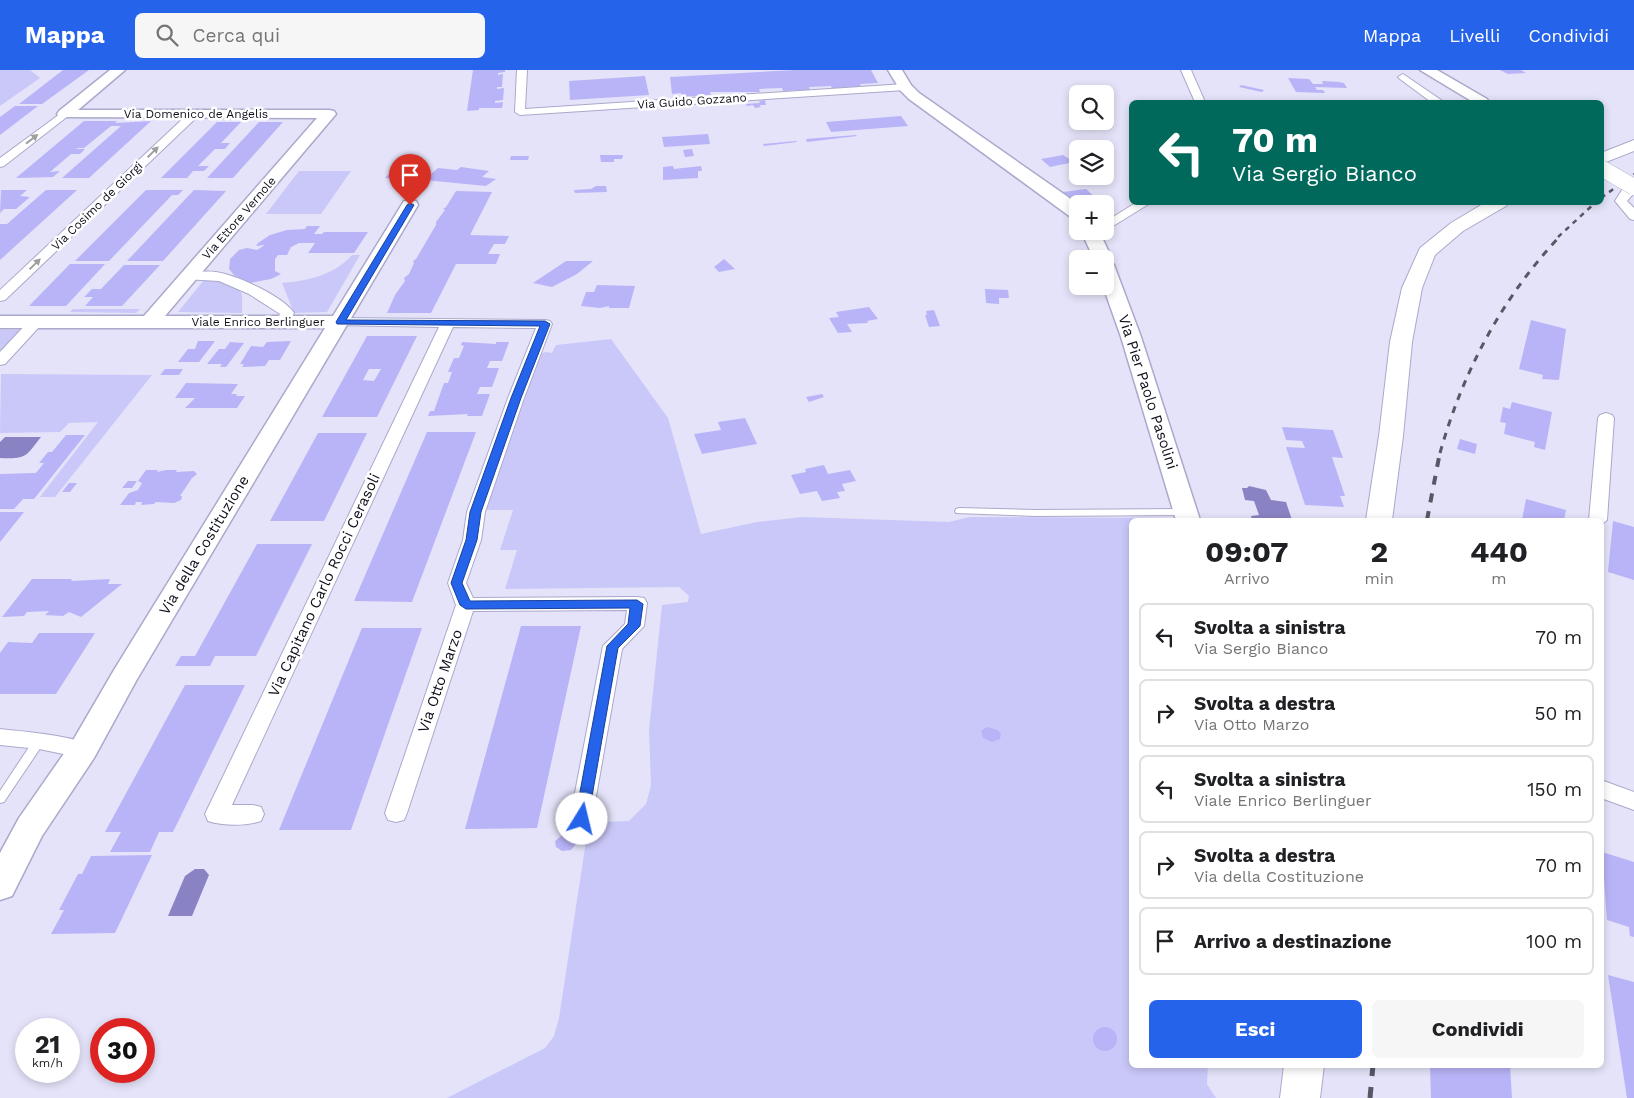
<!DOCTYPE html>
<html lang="it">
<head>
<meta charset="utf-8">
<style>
	:root { --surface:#fff; --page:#f6f6f6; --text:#202124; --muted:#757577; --line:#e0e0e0; --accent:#2563eb }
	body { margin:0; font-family:"Work Sans",sans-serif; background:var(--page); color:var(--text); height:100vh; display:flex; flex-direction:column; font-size:19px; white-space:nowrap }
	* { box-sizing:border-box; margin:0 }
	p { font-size:16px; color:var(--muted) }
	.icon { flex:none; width:28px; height:28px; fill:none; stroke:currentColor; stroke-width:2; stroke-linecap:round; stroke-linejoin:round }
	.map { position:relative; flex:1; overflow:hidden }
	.drawer { position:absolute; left:1129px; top:448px; width:475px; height:550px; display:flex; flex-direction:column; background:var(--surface); border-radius:8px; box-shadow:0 2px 8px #0003 }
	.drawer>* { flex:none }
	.guide { position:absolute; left:1129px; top:30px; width:475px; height:105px; border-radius:8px; box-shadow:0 2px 8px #0003; background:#00695c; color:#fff; overflow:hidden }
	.tools { position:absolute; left:1069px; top:15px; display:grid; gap:10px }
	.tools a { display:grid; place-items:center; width:45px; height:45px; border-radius:8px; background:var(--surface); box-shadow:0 2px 8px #0003; font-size:25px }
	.speed { position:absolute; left:15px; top:948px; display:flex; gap:10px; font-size:25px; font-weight:700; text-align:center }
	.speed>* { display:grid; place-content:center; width:65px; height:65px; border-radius:50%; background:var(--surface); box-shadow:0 2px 8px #0003; line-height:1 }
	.speed small { font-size:12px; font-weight:400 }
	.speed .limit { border:8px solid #d22; background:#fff; color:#111 }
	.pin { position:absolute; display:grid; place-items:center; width:42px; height:42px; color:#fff; margin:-51px -21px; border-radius:50% 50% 50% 0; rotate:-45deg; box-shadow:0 0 5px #0007 }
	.pin .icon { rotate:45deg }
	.me { position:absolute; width:55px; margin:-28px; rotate:9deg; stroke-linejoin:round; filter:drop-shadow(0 0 4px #0008) }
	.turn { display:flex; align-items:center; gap:18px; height:105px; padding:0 20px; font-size:22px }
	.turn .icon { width:65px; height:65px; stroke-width:2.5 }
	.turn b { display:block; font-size:35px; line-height:42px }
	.eta { display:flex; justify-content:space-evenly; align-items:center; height:85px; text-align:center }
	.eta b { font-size:30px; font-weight:700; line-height:35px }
	.button { display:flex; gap:10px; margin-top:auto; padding:10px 20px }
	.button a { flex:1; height:58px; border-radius:8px; background:var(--accent); color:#fff; font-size:20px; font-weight:700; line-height:58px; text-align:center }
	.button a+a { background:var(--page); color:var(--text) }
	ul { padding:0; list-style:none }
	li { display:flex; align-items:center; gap:15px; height:68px; margin:0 10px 8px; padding:0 10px; border:2px solid var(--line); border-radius:8px }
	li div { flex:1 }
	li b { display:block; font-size:19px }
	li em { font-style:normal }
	header { display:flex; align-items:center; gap:30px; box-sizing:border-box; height:70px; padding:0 25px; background:var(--accent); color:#fff }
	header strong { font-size:24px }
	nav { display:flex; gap:28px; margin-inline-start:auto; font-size:18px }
	.search { width:350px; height:45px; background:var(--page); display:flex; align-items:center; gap:12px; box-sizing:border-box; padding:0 18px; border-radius:8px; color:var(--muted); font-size:19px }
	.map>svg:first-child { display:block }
	.green { fill:#cac8f9 }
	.water { fill:#8983c3 }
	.building { fill:#b9b4f7; fill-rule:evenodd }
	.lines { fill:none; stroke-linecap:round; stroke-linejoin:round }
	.lane-casing { stroke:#aaa9cb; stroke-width:2 }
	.street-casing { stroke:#aaa9cb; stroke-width:2 }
	.secondary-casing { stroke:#aaa9cb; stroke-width:3 }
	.primary-casing { stroke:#aaa9cb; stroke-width:2 }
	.lane { fill:#fff; fill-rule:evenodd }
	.street { fill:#fff; fill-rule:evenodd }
	.secondary { fill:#fff; fill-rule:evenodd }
	.primary { fill:#fff; fill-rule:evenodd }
	.rail-far3 { stroke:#585766; stroke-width:2.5; stroke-dasharray:5 5; stroke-linecap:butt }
	.rail-far2 { stroke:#585766; stroke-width:3; stroke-dasharray:7 7; stroke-linecap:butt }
	.rail-far1 { stroke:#585766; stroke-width:4; stroke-dasharray:9 9; stroke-linecap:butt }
	.rail { stroke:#585766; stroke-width:5; stroke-dasharray:11 11; stroke-linecap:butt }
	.secondary-bridge-casing { stroke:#aaa9cb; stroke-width:17; stroke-linecap:butt }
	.secondary-bridge { stroke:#fff; stroke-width:16 }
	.oneway { fill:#9f9fa3 }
	.route { fill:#2563eb; stroke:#184099 }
	.labels { text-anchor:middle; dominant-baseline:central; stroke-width:5; stroke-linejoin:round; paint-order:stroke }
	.far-street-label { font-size:12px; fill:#0f0e1a; stroke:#fff }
	.street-label { font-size:15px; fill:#0f0e1a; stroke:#fff }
</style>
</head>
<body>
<header>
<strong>Mappa</strong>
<div class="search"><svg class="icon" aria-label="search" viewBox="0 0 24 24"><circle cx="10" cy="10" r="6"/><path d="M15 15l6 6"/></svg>Cerca qui</div>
<nav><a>Mappa</a><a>Livelli</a><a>Condividi</a></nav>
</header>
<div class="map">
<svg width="1634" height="1028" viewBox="0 0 1634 1028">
	<rect width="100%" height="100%" fill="#e4e3f9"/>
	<!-- green -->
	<g class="green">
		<path d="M0 0H30L40 8 0 36Z"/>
		<path d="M299 101H351L321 144H266Z"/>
		<path d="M352 185H360L327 242 294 243 282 213C307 211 335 205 352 185Z"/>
		<path d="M204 210C212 210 238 214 241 222 243 228 242 236 242 243L178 242Z"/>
		<path d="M73 239H140L136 243 70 242Z"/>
		<path d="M0 260H21L0 283Z"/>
		<path d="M611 269 668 348 701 464 757 452 802 447 949 452 969 447 1170 448V450H1131V995H1208L1207 1014 1216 1028H447L545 978 554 966 559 948 588 758 599 752 629 751 646 734 651 715 649 660 662 535 688 532 689 526 679 517 505 519 517 480H500L513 440H485L539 284 546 282 552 283 556 275Z"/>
		<path d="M1 304 152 305 55 427H40L98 352 69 353 60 362 0 363Z"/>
	</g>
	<!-- water -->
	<g class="water">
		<path d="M5 367H41C25 387 27 389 0 388V372Z"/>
		<path d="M1249 416 1266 420 1271 430 1286 432 1292 450H1252L1251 446 1259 445 1254 431 1245 430 1242 418H1247Z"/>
		<path d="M195 799H204L209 805 192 846H168L185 806Z"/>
	</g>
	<!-- building -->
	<g class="building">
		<path d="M63 0H89L42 34H19Z"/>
		<path d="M473 0H505V2L498 3V5L503 4 502 17H497V19L504 18 503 30 495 31V33L503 32 502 38H479V40L467 41Z"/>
		<path d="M795 0H871L878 13 860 14 861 17 832 19 831 16 809 17 810 20 783 21 782 18 759 19 760 22H710L711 25 682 27 681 23 672 24 670 7Z"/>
		<path d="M1500 0H1521L1526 3 1508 4Z"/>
		<path d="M645 6 649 25 570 30 569 11Z"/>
		<path d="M1288 8 1309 9 1313 14H1323L1322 11 1339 12 1344 13 1347 18 1315 17 1317 20H1323L1325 23 1296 22Z"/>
		<path d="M1241 15 1264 20 1262 22 1239 17Z"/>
		<path d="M765 30 766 35H759L761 37 755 38 753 35 747 36 746 34 760 33 759 31Z"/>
		<path d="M15 36H38L0 65V47Z"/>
		<path d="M901 46 908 56 831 62 826 52Z"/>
		<path d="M84 51H117L115 53 151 51 89 108H62L121 56H111L84 78H78L76 79H85L80 84H71L50 102 60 101 53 107 16 108Z"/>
		<path d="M217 52H241L221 73H230L225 79H215L198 96H209L204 101H193L187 108H161Z"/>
		<path d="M259 52H283L233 108H207Z"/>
		<path d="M708 64 710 74 664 77 662 67Z"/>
		<path d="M856 65 857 66 807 72 806 69Z"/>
		<path d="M796 71 797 72 764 76 763 74Z"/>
		<path d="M692 79 694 86 685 87 683 80Z"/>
		<path d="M600 85H623L622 89H614V92H601Z"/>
		<path d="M1063 85 1074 92 1050 97 1041 89Z"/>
		<path d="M511 86H529L528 90H510Z"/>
		<path d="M673 96 674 99 701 96 702 101H698V108L663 110V97Z"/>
		<path d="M395 97 405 98 396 109 385 108Z"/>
		<path d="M461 97 489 101 482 107 496 109 486 116 424 110 438 98 457 100Z"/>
		<path d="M596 116H606L607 122 575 123 574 120 591 119Z"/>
		<path d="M1086 119 1096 128 1074 131 1063 122Z"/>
		<path d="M1 120H27L20 126 30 127 16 139H4L0 143Z"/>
		<path d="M46 120H77L0 190V154H7Z"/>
		<path d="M146 120H183L178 125H172L109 191H75Z"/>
		<path d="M194 120 226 121 163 191H127Z"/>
		<path d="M456 121 492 122 470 165 509 166 505 174H494L488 184H500L496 194H456L431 243H387L395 225 405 211 404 208 409 204 414 193 413 191 416 189 436 155V152L445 140 443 139 446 137Z"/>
		<path d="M307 156H320L314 164H322L324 162H368L354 183H308L315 173H299L291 177 287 185H278L275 189V201L281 204 271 209 250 213 234 205 229 199 230 189 239 180 247 178 257 180 265 175 256 176 258 173 270 165 287 160 305 159Z"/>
		<path d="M724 189 735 199 719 202 714 197Z"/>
		<path d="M566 191H593L577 204 552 217 533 213Z"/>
		<path d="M70 194H105L66 236H29Z"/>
		<path d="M124 195H160L122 236H85L93 227H84L92 219H101Z"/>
		<path d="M597 215 635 216 629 238H609V236L600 238 581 236 586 222H594Z"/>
		<path d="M985 219 1008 220 1009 228H999V234L986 233Z"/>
		<path d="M869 237 878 249 867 251 868 253 847 254 852 262 838 263 829 248 839 247 836 242Z"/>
		<path d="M934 240 940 256 929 257 925 245H927L926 241Z"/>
		<path d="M1531 250 1566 259 1559 310 1542 309 1543 305 1519 299Z"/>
		<path d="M367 266H417L377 347H322ZM369 299H381L374 311 363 310Z"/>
		<path d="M198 271H215L199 292H178L188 279H195Z"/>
		<path d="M291 271 280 290H269L265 296 242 297 244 294H240L251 276 263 277 267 272Z"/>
		<path d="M230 272 244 273 226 297H220L222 294H207L219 279H225Z"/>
		<path d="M462 272 496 274V272H509L502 291H490L487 298H499L492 317H480L477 324H490L482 346H467L468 344 428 346 430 341H434L444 313H448L452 302H448L454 288H459L464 276 461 275Z"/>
		<path d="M165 299H183L179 305H160Z"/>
		<path d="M186 313 238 314 231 324H237L236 326H245L237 338H185L195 328H175Z"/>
		<path d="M822 324 824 327 809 332 806 327Z"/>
		<path d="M1512 332 1552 342 1545 380 1534 377 1535 372 1504 364 1506 353 1500 352 1503 337 1510 339Z"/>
		<path d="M745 348 757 374 702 384 694 364 721 360 718 352Z"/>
		<path d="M1282 357 1333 360 1343 388 1332 387 1345 426H1340L1344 437 1305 435 1286 377 1305 378 1302 371 1286 370Z"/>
		<path d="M427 362H476L412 532 354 531Z"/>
		<path d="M318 363H367L324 451H270Z"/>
		<path d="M66 365H85L34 429H23L14 439H0V404L36 403 44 393H39L48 382H52Z"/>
		<path d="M1460 369 1477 374 1475 384 1457 379Z"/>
		<path d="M824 395 828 404 850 400 856 411 842 414 845 421 837 422 840 428 822 431 817 421 800 424 791 405 806 402 805 399Z"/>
		<path d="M146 400H158L157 402 166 400H177L176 402 194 401 197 404 192 408 180 426H182L181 430 174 433 156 432 154 434 141 435 142 432H136L135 435H120L129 423 138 420 142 413 138 411Z"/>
		<path d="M128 411H137L132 418H122Z"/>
		<path d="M69 413H77L70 422H62Z"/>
		<path d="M1526 429 1566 440 1564 450H1522Z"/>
		<path d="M0 442H24L0 472Z"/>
		<path d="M1613 451 1634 457V510L1608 502Z"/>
		<path d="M257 474H312L256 586H215L210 596H175L181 586H195Z"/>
		<path d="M32 509H72L71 511 110 509 108 514H122L81 547 69 542 63 546 45 545 49 541 27 542 24 546 2 547Z"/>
		<path d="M521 556H581L537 758 465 759Z"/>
		<path d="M362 558H422L351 760H279Z"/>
		<path d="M39 563H95L56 624H0V583L8 572 32 573Z"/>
		<path d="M185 615H245L173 762H159L150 782H110L121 762H105Z"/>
		<path d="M987 657 998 660 1001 664 1000 669 992 672 983 668 981 661Z"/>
		<path d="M565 763 576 766 577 773 571 780 562 781 556 777 555 771Z"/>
		<path d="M1602 782 1634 792V867L1630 866 1629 857 1607 850Z"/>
		<path d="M152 785 115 863 51 864 64 840H59L78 804H82L91 786Z"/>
		<path d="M1608 905 1634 912V1028H1627Z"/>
		<circle cx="1105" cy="969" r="12"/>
		<path d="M1430 995H1510L1512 1028H1431Z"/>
	</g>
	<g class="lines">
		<!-- lane casing -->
		<g class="lane-casing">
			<g id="lane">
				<path d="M959 438 1035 440 1185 439 1189 442 1185 445 1035 446 956 443 955 441 956 439Z"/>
				<path d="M39 667 43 668 44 671 43 674 4 732 0 733V721L35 668Z"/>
			</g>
		</g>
		<!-- street casing -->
		<g class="street-casing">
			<g id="street">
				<path d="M517 0H527L525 39 905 14 910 17 905 20 520 45 515 42Z"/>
				<path d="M1181 0H1191L1205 32H1195Z"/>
				<path d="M1403 4 1441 30 1442 32H1431L1400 9 1398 7Z"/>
				<path d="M64 41 69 44 68 46 4 96 0 97V88Z"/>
				<path d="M194 41 199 44 198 46 5 230 0 231V220L190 42Z"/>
				<path d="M1634 114V123L1627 131 1634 138V150L1630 149 1615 131 1622 120Z"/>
				<path d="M1137 132H1152L1105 161V152Z"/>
				<path d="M189 202C198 202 207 201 216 202 237 205 282 226 294 243L288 255H278L276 252 280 244 277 242 249 224 219 211 184 209 182 206Z"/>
				<path d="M340 248 545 250 550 251 552 254 524 328 485 442 481 470 466 513 473 528 637 527 644 528 647 533 644 556 622 579 592 749 589 756 581 758 573 756 570 749 603 576 625 554 627 540 473 541 407 743 404 750 396 752 388 750 385 743 456 535 448 513 463 470 467 442 508 328 536 258 453 257 232 735H253L261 737 264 744 261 751C246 756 223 756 208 751L205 744 439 257 335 255 333 252 335 249Z"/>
				<path d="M35 249 40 250 42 253 40 256 5 294 0 295V282L30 250Z"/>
				<path d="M1606 343 1612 345 1614 348 1607 450 1601 455V450H1589L1598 348 1600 345Z"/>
				<path d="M0 659C30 662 61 665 91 674L94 680 91 686 83 688 39 679 0 675Z"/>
				<path d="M1601 710 1634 722V740L1601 728Z"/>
			</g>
		</g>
		<!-- secondary casing -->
		<g class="secondary-casing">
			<g id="secondary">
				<path d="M110 0H125L78 40H329L334 41 336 44 165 246H333L404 131H416L418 135 136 611 94 688 42 766 12 826 0 830V783L19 748 72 672 114 600 325 258H0V246H144L317 48 59 47 57 44 59 41Z"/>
				<path d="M888 0H902L911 15 919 23 1068 127 1078 135V149L1072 148 909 29 900 20Z"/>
				<path d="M1420 0H1437L1487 29 1489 32H1473Z"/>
				<path d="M1081 161H1099L1112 189 1111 191 1114 195 1141 267 1200 450H1176L1121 267 1103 216H1105V189H1094Z"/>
			</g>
		</g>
		<!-- primary casing -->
		<g class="primary-casing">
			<g id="primary">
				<path d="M1634 70V81L1601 94V83Z"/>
				<path d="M1486 132H1509L1506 136 1463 161 1435 185 1422 218 1412 272 1403 366 1392 450H1366L1379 366 1390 272 1402 218 1420 178 1451 153Z"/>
				<path d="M1284 995H1324L1320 1028H1280Z"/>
			</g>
		</g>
		<!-- lane -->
		<use href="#lane" class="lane"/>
		<!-- street -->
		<use href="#street" class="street"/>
		<!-- secondary -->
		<use href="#secondary" class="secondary"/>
		<!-- primary -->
		<use href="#primary" class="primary"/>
		<!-- rail-far3 -->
		<g class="rail-far3">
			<path d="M1601 128 1634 104"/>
			<path d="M1558 167 1596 132"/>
		</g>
		<!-- rail-far2 -->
		<path class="rail-far2" d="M1440 383C1463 301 1502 228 1560 166"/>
		<!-- rail-far1 -->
		<path class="rail-far1" d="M1427 450 1440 382"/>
		<!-- rail -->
		<path class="rail" d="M1370 1028 1373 995"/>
		<!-- secondary-bridge casing -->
		<g class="secondary-bridge-casing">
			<path id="secondary-bridge" d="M1601 98 1634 117"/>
		</g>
		<!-- secondary-bridge -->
		<use href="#secondary-bridge" class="secondary-bridge"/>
	</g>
	<!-- one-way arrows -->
	<defs><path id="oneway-solid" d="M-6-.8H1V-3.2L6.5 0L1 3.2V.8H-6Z" transform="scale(1.25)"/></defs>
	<g class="oneway">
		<use href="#oneway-solid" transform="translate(32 69) rotate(-38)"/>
		<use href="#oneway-solid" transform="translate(153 82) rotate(-44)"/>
		<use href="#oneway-solid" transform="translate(35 194) rotate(-44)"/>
	</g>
	<!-- route -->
	<path class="route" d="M410 133 414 135 346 250 545 251 550 254 521 328 481 442 477 470 462 513 470 531 637 530 643 534 640 556 618 578 588 749 586 753 582 754 577 753 575 749 607 576 628 554 630 538 466 539 460 535 451 513 466 470 470 442 511 328 540 256 337 254 336 252 407 135Z"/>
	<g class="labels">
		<!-- far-street labels -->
		<g class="far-street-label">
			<text transform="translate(692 31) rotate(-4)">Via Guido Gozzano</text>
			<text x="196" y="44">Via Domenico de Angelis</text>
			<text transform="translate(97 136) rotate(-44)">Via Cosimo de Giorgi</text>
			<text transform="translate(239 148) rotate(-49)">Via Ettore Vernole</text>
			<text x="258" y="252">Viale Enrico Berlinguer</text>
		</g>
		<!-- street labels -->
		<g class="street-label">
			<text transform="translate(1148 322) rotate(72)">Via Pier Paolo Pasolini</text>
			<text transform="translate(204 475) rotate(-59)">Via della Costituzione</text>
			<text transform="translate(324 515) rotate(-65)">Via Capitano Carlo Rocci Cerasoli</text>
			<text transform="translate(440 611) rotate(-71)">Via Otto Marzo</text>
		</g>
	</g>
</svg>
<div class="tools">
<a><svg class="icon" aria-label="search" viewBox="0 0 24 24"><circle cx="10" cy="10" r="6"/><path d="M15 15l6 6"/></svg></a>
<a><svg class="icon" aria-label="layers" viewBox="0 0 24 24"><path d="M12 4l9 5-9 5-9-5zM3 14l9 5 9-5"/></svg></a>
<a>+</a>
<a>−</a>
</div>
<div class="speed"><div>21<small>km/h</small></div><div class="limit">30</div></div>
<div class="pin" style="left:410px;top:135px;background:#d93025"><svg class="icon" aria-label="arrive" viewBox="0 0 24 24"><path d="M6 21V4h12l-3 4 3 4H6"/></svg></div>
<svg class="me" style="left:582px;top:749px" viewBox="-20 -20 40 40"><circle r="19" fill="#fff"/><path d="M0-13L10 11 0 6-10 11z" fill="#2563eb"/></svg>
<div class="guide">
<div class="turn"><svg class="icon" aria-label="left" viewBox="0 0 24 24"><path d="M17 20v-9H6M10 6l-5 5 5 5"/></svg><div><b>70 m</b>Via Sergio Bianco</div></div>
</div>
<section class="drawer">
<div class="eta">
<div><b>09:07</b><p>Arrivo</p></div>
<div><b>2</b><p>min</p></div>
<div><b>440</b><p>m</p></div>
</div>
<ul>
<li><svg class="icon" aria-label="left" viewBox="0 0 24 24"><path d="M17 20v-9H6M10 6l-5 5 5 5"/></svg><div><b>Svolta a sinistra</b><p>Via Sergio Bianco</p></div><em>70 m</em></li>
<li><svg class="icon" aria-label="right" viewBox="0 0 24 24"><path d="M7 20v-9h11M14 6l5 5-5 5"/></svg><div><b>Svolta a destra</b><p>Via Otto Marzo</p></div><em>50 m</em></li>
<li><svg class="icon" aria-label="left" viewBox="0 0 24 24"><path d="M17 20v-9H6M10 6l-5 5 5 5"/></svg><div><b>Svolta a sinistra</b><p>Viale Enrico Berlinguer</p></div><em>150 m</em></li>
<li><svg class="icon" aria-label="right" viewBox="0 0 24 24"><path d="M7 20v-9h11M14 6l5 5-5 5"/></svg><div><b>Svolta a destra</b><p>Via della Costituzione</p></div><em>70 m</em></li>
<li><svg class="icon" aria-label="arrive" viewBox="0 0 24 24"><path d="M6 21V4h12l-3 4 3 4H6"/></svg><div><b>Arrivo a destinazione</b></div><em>100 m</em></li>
</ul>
<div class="button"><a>Esci</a><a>Condividi</a></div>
</section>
</div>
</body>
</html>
